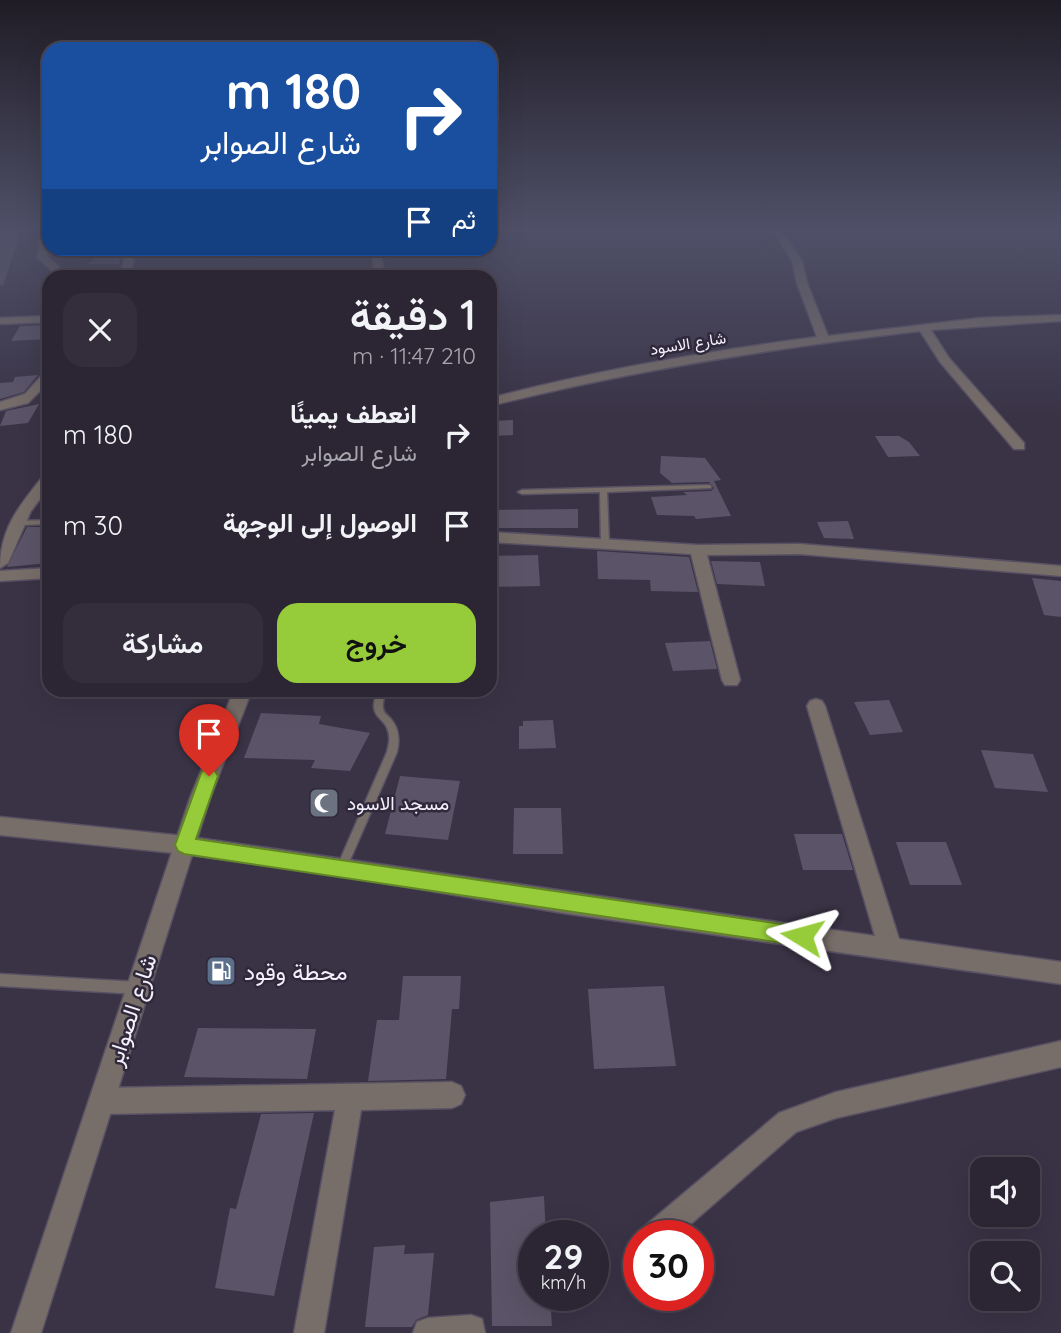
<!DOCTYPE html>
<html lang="ar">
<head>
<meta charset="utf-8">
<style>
	:root { --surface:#2c2634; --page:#342e3c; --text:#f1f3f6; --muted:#a6a5ac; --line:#48434f; --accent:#96cc3a }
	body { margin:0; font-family:Quicksand,Vazirmatn,sans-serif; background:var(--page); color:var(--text); direction:rtl; height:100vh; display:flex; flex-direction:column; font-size:26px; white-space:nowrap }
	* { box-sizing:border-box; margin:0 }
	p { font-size:23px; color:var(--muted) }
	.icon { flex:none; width:38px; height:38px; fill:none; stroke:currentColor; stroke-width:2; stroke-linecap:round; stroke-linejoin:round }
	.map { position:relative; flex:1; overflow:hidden; direction:ltr }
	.panel { position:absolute; left:42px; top:270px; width:455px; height:427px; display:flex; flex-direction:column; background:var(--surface); border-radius:21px; box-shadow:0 7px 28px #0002,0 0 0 2px var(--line); direction:rtl }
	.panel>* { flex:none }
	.hud { position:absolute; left:42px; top:42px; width:455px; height:214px; border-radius:21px; box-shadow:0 7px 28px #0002,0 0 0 2px var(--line); direction:rtl; background:#1a4fa0; color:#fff; overflow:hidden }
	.tools { position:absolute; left:970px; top:1157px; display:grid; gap:14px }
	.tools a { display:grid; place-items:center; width:70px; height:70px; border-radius:14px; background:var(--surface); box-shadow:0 7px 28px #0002,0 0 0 2px var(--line); font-size:35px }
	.speed { position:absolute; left:518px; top:1220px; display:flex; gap:14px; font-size:35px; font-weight:700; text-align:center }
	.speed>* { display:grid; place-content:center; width:91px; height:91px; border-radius:50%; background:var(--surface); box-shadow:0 7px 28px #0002,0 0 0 2px var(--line); line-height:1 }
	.speed small { font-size:18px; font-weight:400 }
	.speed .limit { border:10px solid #d22; background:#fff; color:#111 }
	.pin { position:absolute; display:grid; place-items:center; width:60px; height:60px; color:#fff; margin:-72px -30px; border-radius:50% 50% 50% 0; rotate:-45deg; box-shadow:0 0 7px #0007 }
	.pin .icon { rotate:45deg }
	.me { position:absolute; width:77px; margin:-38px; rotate:278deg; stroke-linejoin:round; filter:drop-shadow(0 0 5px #0008) }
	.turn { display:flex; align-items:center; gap:24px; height:147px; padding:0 21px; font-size:32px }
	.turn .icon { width:91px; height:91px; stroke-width:2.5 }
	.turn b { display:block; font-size:49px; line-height:60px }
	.then { display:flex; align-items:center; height:66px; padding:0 21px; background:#0003; gap:14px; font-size:26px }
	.round { display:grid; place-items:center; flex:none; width:74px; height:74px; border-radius:21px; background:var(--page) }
	.headline { display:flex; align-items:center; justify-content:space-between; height:119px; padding:0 21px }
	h1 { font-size:42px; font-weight:600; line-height:52px }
	.action { display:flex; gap:14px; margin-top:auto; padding:14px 21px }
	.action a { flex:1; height:80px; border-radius:21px; background:var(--accent); color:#111; font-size:28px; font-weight:600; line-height:80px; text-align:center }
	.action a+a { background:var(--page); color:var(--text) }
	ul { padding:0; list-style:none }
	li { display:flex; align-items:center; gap:21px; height:91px; padding:0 21px }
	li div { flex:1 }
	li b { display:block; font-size:26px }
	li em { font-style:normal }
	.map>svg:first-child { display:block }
	.building { fill:#5b5468 }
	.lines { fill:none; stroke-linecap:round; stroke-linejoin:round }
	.service-casing { stroke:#585163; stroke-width:3 }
	.minor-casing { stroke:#585163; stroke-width:3 }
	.tertiary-casing { stroke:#585163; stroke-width:3 }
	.service { fill:#786e69; fill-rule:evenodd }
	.minor { fill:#786e69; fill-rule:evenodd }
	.tertiary { fill:#786e69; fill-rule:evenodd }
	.route { fill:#96cc3a; stroke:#628526; stroke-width:2 }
	.labels { text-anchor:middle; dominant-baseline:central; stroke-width:5; stroke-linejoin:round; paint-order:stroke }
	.far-street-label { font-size:16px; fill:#f3effb; stroke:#30293b }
	.poi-label { font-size:19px; fill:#f3effb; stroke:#30293b; text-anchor:start }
	.near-poi-label { font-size:23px; fill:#f3effb; stroke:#30293b; text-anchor:start }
	.near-street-label { font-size:23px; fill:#f3effb; stroke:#30293b }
</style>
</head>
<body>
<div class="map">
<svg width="1061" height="1333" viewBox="0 0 1061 1333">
	<rect width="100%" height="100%" fill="#3a3346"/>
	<!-- building -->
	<g class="building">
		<path d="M0 231H21L3 286 0 285Z"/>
		<path d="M103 249 118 250 120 264H88Z"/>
		<path d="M49 325V339L11 341 20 326Z"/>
		<path d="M38 375 24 392 0 399V383L13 382 15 377Z"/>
		<path d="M39 404 28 423 0 426 6 411Z"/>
		<path d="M513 420V435L490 436V421Z"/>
		<path d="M875 436H899L909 442 920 456 888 457Z"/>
		<path d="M661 456 705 458 721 480 714 481 731 516 696 519 694 516 657 515 651 497 687 495 683 492 711 491 714 488 709 482 672 483 660 473Z"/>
		<path d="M578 509V528H490V510Z"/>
		<path d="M848 521 854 539 824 538 817 522Z"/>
		<path d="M27 527H49V563L7 567Z"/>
		<path d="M597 551 689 557 698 592 651 591 650 580 598 579Z"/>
		<path d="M538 555 540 586 490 587V556Z"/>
		<path d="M711 561 760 562 765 586 717 584Z"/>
		<path d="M1032 578 1061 581V617L1044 615Z"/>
		<path d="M710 641 717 669 673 671 665 643Z"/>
		<path d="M889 700 903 732 870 735 854 702Z"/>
		<path d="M261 713 321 716 319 724 370 733 350 771 311 768 315 760 244 758Z"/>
		<path d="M553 720 556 748 519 749V726H523V721Z"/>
		<path d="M981 750 1033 754 1048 792 995 788Z"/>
		<path d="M400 776 460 781 448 840 385 834Z"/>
		<path d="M514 808H561L563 854H513Z"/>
		<path d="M794 834H842L853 870H803Z"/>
		<path d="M896 842H946L962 885H910Z"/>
		<path d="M403 976H461L459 1009H452L446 1079 368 1081 377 1020H399Z"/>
		<path d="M664 986 676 1066 594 1069 588 989Z"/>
		<path d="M198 1028 316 1029 307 1079 184 1077Z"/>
		<path d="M314 1113 274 1296 215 1288 230 1208 236 1209 261 1114Z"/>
		<path d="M544 1196 546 1236H534V1295H550L552 1326H492L490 1202Z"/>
		<path d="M405 1245 404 1254 434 1253 428 1315 416 1320 412 1327H365L374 1247Z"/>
	</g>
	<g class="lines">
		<!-- service casing -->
		<g class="service-casing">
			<g id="service">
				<path d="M709 485 711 486V488L607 492 609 543 605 545 601 543 600 492 522 494 518 492 522 490Z"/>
				<path d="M49 520V524L19 525 15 523 19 521Z"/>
				<path d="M378 690H386C385 695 382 702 383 708 384 714 386 714 390 718 399 728 400 739 397 752L347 867 346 870 342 872 338 870 337 867 387 752C389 744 391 736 387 728 384 720 375 717 374 708 373 702 376 696 378 690Z"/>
				<path d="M0 974 138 982 142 984 144 988 142 992 138 994 0 986Z"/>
			</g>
		</g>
		<!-- minor casing -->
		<g class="minor-casing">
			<g id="minor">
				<path d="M774 231H782L802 261 807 283 828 336 980 318 1061 315V321L931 330 949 358 1024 443V449H1014L940 362 920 331C775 348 632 370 490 406V398C598 370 707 351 817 337L797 283 792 261Z"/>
				<path d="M120 248H129L134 261 129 276H119L124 261Z"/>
				<path d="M365 248H412L381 255 385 276H375L372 257Z"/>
				<path d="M240 270 245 273 243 276H233Z"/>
				<path d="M49 316V322L0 324V318Z"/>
				<path d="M49 370V382L28 403 0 410V402L25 394 45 372Z"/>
				<path d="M49 474V487L31 511 8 563 0 568C0 528 20 505 44 475Z"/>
				<path d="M490 532 698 545 800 544 1061 566V576L800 554 707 555 740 680 737 685H725L722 680 691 554 490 542Z"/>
				<path d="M49 568V578L0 581V571Z"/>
				<path d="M816 699 822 701 825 706 899 939 1061 962V984L563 913 342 876 184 854 0 835V817L184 836 875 936 807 706 810 701Z"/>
				<path d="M1061 1041V1067L836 1118 796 1132 677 1236H641L645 1226 779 1113 836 1092Z"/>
				<path d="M452 1082 461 1086 465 1095 461 1104 452 1108 361 1110 324 1333H294L335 1110 102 1114 93 1110 89 1101 93 1092 102 1088Z"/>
				<path d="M471 1315 482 1319 485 1333H413L417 1322 428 1318Z"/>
			</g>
		</g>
		<!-- tertiary casing -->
		<g class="tertiary-casing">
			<g id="tertiary">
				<path d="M42 231H49L47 256 68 276H58L37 257Z"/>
				<path d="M234 690H252L210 798 41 1333H11L190 798Z"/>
			</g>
		</g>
		<!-- service -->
		<use href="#service" class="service"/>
		<!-- minor -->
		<use href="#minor" class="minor"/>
		<!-- tertiary -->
		<use href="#tertiary" class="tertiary"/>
	</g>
	<!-- sky -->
	<linearGradient id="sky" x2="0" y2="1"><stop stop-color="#201c26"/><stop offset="0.55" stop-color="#4f5068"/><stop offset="1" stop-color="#4f5068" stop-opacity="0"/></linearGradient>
	<rect width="1061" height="417" fill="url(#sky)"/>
	<!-- route -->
	<path class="route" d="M209 769 215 771 218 776 196 839 802 927 810 929 813 936 810 943 802 946 184 854 178 851 175 845 200 776 202 771Z"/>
	<!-- icons -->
	<defs>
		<g id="mosque-square" transform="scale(1.575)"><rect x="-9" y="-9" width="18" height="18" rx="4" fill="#6b7280" stroke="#30293b"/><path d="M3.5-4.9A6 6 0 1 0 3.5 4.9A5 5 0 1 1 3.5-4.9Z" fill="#fff"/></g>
		<g id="fuel-square" transform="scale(1.575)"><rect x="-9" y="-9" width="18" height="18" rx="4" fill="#5c6f8a" stroke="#30293b"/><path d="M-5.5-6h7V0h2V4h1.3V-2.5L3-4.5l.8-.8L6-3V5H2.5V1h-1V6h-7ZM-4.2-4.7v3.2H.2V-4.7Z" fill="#fff"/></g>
	</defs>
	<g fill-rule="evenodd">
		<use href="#mosque-square" x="324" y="803"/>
		<use href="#fuel-square" x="221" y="971"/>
	</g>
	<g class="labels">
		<!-- far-street labels -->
		<g class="far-street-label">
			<text transform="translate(688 343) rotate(-9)">شارع الاسود</text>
		</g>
		<!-- poi labels -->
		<g class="poi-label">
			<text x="347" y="803">مسجد الاسود</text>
		</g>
		<!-- near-poi labels -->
		<g class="near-poi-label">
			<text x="244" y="971">محطة وقود</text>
		</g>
		<!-- near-street labels -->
		<g class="near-street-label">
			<text transform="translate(131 1010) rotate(-72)">شارع الصوابر</text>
		</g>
	</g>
</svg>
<div class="tools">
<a><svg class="icon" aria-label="sound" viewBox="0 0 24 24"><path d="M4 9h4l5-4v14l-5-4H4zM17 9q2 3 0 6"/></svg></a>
<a><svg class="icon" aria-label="search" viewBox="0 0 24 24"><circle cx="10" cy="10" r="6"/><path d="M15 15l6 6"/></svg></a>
</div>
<div class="speed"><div>29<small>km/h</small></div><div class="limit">30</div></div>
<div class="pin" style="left:209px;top:776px;background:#d93025"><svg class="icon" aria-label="arrive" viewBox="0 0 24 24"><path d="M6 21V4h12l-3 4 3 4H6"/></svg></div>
<svg class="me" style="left:802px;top:936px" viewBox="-20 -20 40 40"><path d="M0-17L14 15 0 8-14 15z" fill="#96cc3a" stroke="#fff" stroke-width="4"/></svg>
<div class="hud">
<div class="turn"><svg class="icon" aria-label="right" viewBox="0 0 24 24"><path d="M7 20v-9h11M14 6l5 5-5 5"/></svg><div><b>180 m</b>شارع الصوابر</div></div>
<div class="then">ثم<svg class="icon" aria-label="arrive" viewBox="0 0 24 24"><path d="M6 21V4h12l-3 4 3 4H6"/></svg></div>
</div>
<section class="panel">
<div class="headline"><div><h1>1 دقيقة</h1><p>210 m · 11:47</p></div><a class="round"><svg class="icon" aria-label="close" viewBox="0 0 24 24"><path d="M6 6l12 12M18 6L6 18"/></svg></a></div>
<ul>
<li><svg class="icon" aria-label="right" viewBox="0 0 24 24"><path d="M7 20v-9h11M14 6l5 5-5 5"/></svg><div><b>انعطف يمينًا</b><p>شارع الصوابر</p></div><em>180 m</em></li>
<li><svg class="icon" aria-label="arrive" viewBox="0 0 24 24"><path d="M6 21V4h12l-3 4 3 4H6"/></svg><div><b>الوصول إلى الوجهة</b></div><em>30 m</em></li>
</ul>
<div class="action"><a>خروج</a><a>مشاركة</a></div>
</section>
</div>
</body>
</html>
